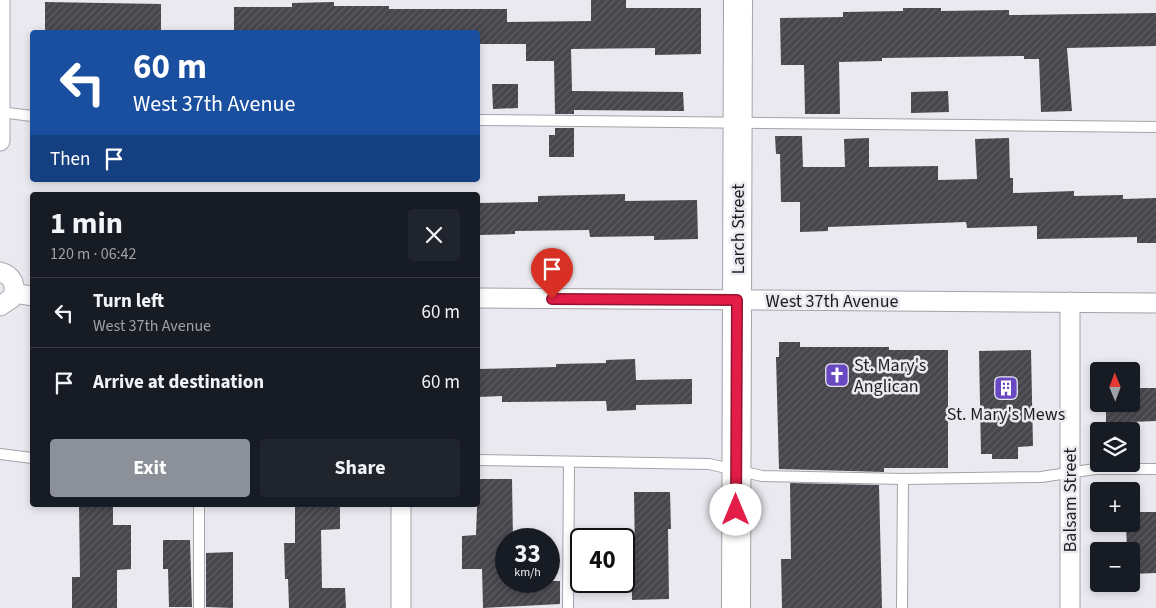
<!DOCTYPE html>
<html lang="en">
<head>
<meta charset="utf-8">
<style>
	:root { --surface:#171b24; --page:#20242c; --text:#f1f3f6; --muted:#9ea1a6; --line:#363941; --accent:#8c9099 }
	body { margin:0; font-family:"Source Sans 3",sans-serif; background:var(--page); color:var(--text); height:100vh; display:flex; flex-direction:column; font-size:19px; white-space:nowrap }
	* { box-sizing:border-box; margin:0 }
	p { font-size:16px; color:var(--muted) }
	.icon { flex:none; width:28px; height:28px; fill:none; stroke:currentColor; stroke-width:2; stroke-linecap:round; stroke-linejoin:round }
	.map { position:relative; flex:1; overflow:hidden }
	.drawer { position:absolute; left:30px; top:192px; width:450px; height:315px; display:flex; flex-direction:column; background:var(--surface); border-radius:5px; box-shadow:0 2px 8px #0003 }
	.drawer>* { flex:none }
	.guide { position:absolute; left:30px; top:30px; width:450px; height:152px; border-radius:5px; box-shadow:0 2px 8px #0003; background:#1a4fa0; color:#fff; overflow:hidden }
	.needle { width:32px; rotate:359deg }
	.buttons { position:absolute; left:1090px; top:362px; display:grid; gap:10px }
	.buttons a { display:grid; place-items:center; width:50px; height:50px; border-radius:5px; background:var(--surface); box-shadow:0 2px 8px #0003; font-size:25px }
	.speed { position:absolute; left:495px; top:528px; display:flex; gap:10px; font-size:25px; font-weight:700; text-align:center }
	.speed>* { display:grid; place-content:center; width:65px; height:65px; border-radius:50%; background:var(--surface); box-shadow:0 2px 8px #0003; line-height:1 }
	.speed small { font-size:12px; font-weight:400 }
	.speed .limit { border:2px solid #111; border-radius:8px; background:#fff; color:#111 }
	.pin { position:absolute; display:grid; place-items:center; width:42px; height:42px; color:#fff; margin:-51px -21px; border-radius:50% 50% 50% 0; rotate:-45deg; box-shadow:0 0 5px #0007 }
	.pin .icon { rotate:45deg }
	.me { position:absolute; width:55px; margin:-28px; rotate:0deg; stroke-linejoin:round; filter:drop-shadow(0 0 4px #0008) }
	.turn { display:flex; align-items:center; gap:18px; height:105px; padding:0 20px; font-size:22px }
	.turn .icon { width:65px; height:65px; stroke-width:2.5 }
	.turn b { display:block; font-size:35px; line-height:42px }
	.then { display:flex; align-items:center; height:48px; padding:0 20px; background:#0003; gap:10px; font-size:19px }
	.round { display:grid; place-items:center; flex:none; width:52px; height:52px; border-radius:5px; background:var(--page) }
	.overview { display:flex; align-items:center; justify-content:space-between; height:85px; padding:0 20px }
	h1 { font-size:30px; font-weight:700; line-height:38px }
	.cta { display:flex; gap:10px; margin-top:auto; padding:10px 20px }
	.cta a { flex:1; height:58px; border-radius:5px; background:var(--accent); color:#fff; font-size:20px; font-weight:700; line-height:58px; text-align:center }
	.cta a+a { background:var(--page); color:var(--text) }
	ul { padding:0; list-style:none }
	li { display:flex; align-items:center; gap:15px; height:70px; padding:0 20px; border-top:1px solid var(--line) }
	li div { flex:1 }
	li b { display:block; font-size:19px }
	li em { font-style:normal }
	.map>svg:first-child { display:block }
	.building { fill:url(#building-hatch) }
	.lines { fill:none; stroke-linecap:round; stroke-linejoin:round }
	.lane-casing { stroke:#a4a3aa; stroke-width:12 }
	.street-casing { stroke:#a4a3aa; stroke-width:21 }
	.secondary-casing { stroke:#a4a3aa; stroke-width:30 }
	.lane { stroke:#fff; stroke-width:10 }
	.street { stroke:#fff; stroke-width:19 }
	.secondary { stroke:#fff; stroke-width:28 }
	.route-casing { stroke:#92132f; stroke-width:12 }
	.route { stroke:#e11d48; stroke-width:9 }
	.labels { text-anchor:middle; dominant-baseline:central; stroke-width:5; stroke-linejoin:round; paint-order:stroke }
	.street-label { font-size:18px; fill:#1d1d20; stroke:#eae9f0 }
	.poi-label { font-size:18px; fill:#1d1d20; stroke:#eae9f0; text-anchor:start }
</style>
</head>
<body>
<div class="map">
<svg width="1156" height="608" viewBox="0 0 1156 608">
	<defs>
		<pattern id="building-hatch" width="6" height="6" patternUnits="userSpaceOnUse" patternTransform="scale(1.25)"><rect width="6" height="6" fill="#47464c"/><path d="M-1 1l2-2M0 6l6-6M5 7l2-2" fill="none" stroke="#5e5d62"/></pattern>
	</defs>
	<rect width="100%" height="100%" fill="#eae9f0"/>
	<!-- building -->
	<g class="building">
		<path d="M591 0H626V8H701V54L655 55V48L571 49 572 91 683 92 684 111 574 110V114H555L554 61H526V44H478V32H234V7H292V3L334 2V6H389V9H507V22L591 21Z"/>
		<path d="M45 2 161 4V32H51V31H45Z"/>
		<path d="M903 8H941V11L1009 10V15L1156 13V46L1067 48 1072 111 1041 112 1039 59H1024V56L882 58V61L839 62 840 114H805L804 65H781L780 18 843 17V12L903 11Z"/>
		<path d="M492 84H518V108L493 109Z"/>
		<path d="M948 91 949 112 911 113V92Z"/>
		<path d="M555 128H574V157H549V135H555Z"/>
		<path d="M775 136H802L803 167H845L844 139 869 138V167L938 166V180L977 179 975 139 1009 138 1010 178H1013V193L1074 191V196L1123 195V199L1156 198V243H1137V237L1037 239V226L967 228 966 222 828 227V231L800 232V202H781L780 154H776Z"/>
		<path d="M625 194V201L697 200 698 239 654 240V236L590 237 589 230 515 231V234L478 235V203L538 202V196Z"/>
		<path d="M779 342H800V347H889V350H948V468H884V472L779 469 776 357H779Z"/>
		<path d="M1031 350 1033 446 1018 447V459H992V454H981L979 351Z"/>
		<path d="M635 359 636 380 692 379V404L636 405V410L607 411 606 401 502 402V396L478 397V369L556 367V364L606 363V360Z"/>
		<path d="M1131 388H1156V421L1106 423V404H1131Z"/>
		<path d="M478 479H512L513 539H505L506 581H560V604L483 608 482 569H462V536L476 535Z"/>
		<path d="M790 483 879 485 882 608H782L781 559H791Z"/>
		<path d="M634 492H670L671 529H668L669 599 632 600 631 556H635Z"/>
		<path d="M79 505H113V525H131V569L117 570V608H72V577H80Z"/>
		<path d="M295 505H340V529L321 530 322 588H345L346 608H289L288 579H285L284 543H295Z"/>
		<path d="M1131 512H1156V573L1131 574V551H1127L1126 524H1131Z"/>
		<path d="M163 540H190L192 607H169L168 569H163Z"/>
		<path d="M233 552V608L206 607V553Z"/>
	</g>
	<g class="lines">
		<!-- lane casing -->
		<g class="lane-casing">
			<g id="lane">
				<path d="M0 112 32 116"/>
				<path d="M478 120 1156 127"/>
				<path d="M0 454 32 458"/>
				<path d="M478 460 709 464 762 476 903 479 1041 477 1095 469H1156"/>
				<path d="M199 608V505"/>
				<path d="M568 608 569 462"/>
				<path d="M902 608 903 479"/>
			</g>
		</g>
		<!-- street casing -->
		<g class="street-casing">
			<g id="street">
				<path d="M0 141V0"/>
				<path d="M0 272C13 275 17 286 12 298L0 306"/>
				<path d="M14 293 32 296"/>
				<path d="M478 298 1156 303"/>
				<path d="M1070 302V608"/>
				<path d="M401 608V505"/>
			</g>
		</g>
		<!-- secondary casing -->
		<g class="secondary-casing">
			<path id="secondary" d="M736 608 738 0"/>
		</g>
		<!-- lane -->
		<use href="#lane" class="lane"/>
		<!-- street -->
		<use href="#street" class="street"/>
		<!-- secondary -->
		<use href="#secondary" class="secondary"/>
	</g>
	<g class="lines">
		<!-- route casing -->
		<g class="route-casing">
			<path id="route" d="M552 299 737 300 736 510"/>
		</g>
		<!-- route -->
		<use href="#route" class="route"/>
	</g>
	<!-- icons -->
	<defs>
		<g id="church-square" transform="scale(1.25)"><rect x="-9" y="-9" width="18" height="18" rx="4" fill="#6a48c1" stroke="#eae9f0"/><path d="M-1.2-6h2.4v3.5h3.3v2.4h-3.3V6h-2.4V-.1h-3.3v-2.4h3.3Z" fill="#fff"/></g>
		<g id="building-square" transform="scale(1.25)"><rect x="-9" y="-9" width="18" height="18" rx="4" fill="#6a48c1" stroke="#eae9f0"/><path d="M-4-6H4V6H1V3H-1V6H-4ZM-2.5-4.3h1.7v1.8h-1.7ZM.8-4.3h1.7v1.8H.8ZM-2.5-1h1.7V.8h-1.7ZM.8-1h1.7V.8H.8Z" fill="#fff"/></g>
	</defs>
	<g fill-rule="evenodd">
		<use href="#church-square" x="837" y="375"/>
		<use href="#building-square" x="1006" y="388"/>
	</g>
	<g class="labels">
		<!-- street labels -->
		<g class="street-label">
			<text transform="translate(738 229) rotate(-90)">Larch Street</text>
			<text x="832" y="301">West 37th Avenue</text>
			<text transform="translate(1070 500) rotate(-90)">Balsam Street</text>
		</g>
		<!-- poi labels -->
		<g class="poi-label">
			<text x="854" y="365">St. Mary's<tspan x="854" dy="21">Anglican</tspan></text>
			<text x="1006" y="414" text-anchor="middle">St. Mary's Mews</text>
		</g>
	</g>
</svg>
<div class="buttons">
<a><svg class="needle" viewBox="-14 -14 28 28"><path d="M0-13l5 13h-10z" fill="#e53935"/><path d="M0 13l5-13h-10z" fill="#9ea1a6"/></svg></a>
<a><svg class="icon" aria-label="layers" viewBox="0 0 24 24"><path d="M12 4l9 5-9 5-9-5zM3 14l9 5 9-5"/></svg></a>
<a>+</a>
<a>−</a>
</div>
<div class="speed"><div>33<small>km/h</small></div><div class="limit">40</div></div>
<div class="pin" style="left:552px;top:299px;background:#d93025"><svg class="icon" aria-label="arrive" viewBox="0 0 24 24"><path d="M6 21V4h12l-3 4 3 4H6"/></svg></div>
<svg class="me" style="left:736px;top:510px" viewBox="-20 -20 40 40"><circle r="19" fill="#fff"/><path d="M0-13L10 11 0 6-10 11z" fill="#e11d48"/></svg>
<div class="guide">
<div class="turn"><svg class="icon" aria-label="left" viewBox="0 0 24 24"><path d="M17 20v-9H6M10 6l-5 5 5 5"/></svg><div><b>60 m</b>West 37th Avenue</div></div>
<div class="then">Then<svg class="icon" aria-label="arrive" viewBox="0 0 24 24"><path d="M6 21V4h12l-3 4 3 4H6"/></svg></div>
</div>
<section class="drawer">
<div class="overview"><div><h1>1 min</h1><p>120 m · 06:42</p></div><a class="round"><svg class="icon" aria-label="close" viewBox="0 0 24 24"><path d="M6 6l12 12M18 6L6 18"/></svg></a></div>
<ul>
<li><svg class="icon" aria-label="left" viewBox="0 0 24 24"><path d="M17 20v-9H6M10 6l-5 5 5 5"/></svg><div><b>Turn left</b><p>West 37th Avenue</p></div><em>60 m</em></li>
<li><svg class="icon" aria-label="arrive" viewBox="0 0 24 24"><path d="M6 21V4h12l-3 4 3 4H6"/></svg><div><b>Arrive at destination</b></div><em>60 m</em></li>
</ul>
<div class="cta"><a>Exit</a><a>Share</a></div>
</section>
</div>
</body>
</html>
